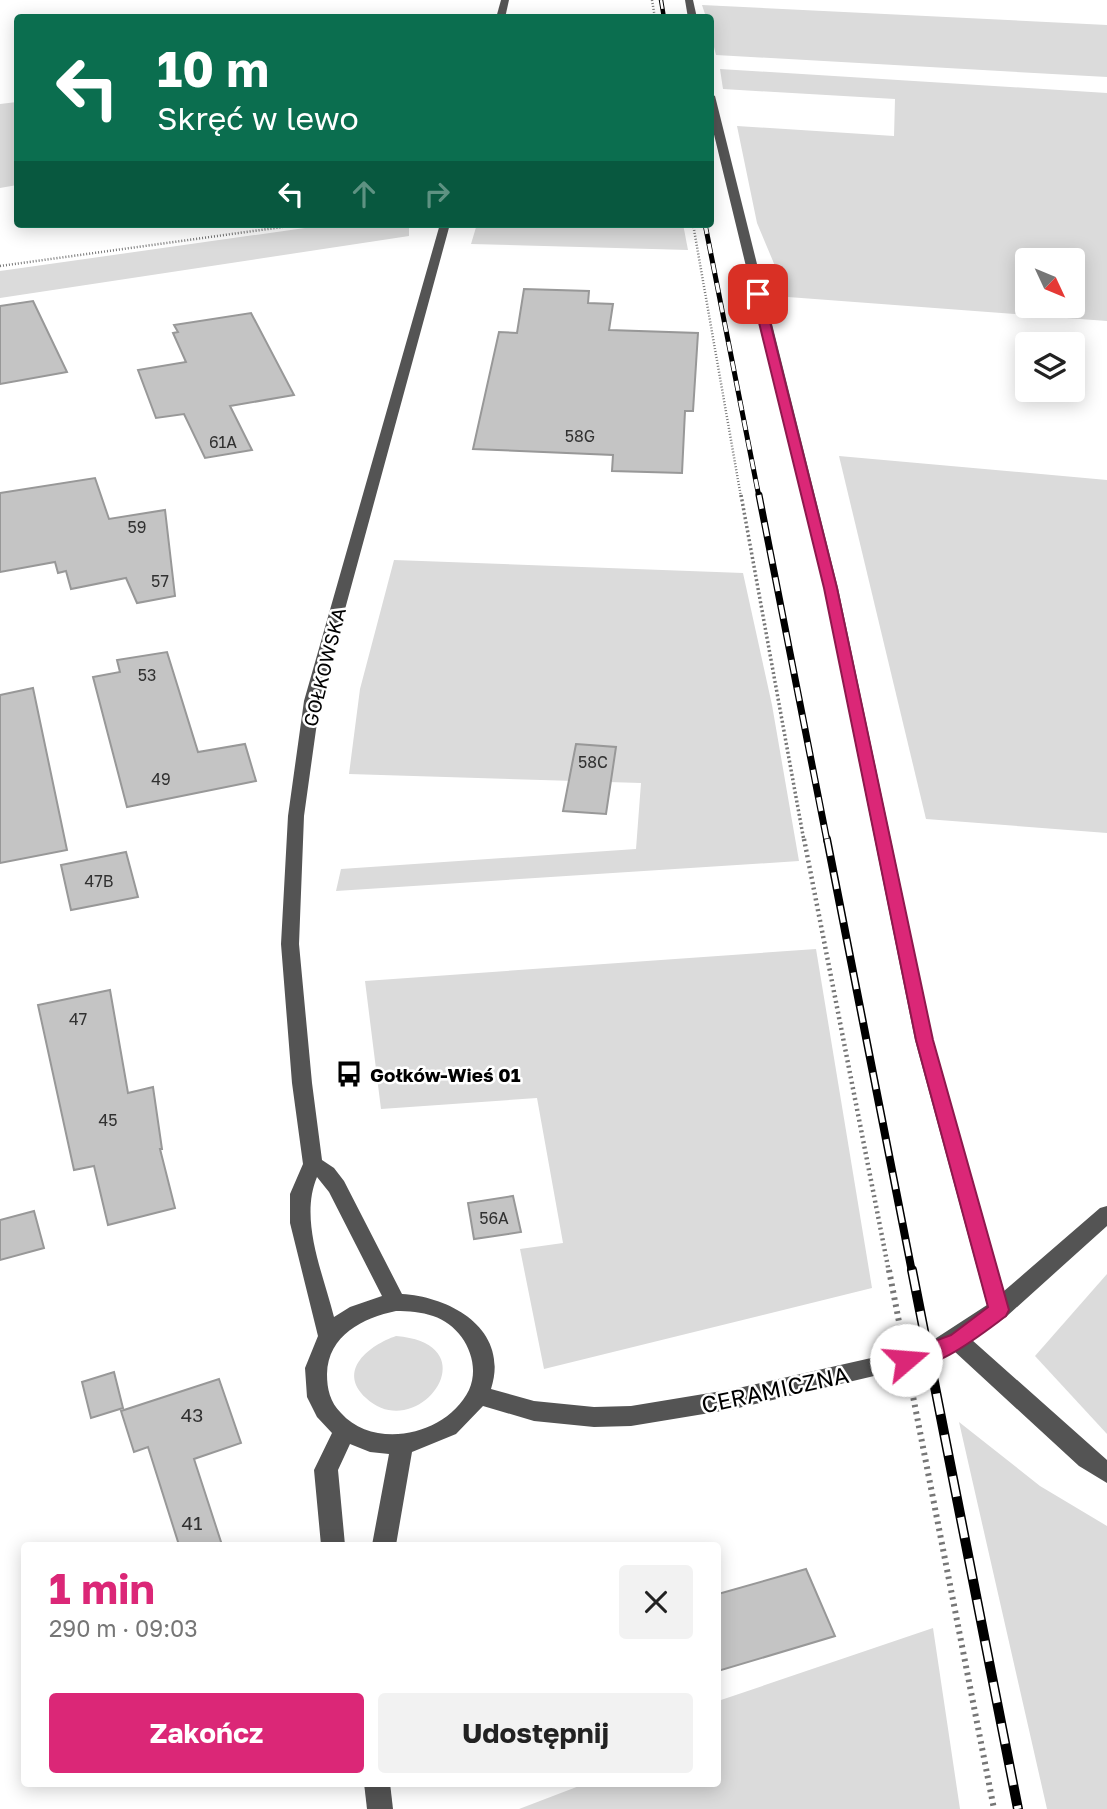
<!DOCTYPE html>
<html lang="pl">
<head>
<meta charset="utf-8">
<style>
	:root { --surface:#fff; --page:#f2f2f2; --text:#222; --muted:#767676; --accent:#db2777 }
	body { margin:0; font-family:"Golos Text",sans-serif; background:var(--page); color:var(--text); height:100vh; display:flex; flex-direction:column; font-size:26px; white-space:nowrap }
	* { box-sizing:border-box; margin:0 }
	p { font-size:23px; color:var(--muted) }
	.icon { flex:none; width:38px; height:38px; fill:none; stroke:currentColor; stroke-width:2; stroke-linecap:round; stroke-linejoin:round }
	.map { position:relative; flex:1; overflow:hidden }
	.panel { position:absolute; left:21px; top:1542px; width:700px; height:245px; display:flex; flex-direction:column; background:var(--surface); border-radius:7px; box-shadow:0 4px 18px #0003 }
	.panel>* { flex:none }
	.hud { position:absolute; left:14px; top:14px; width:700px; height:214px; border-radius:7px; box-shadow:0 4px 18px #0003; background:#0b6e4f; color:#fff; overflow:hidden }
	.needle { width:46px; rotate:134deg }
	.tools { position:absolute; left:1015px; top:248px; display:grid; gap:14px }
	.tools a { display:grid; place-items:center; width:70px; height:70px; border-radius:7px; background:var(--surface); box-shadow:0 4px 18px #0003; font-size:35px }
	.pin { position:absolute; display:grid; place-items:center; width:60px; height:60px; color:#fff; margin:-30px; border-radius:14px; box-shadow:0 4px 10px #0006 }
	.me { position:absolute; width:77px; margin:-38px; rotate:72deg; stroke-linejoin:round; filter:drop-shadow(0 0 5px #0008) }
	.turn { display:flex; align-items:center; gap:24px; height:147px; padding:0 28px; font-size:32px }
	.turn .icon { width:91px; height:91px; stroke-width:2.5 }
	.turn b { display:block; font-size:49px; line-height:60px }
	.lanes { display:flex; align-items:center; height:66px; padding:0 28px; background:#0003; justify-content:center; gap:35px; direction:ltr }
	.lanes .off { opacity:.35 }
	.round { display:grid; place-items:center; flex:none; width:74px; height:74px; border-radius:7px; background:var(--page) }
	.summary { display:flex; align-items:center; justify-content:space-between; height:119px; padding:0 28px }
	h1 { font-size:42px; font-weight:700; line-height:52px; color:var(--accent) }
	.primary-button { display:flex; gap:14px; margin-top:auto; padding:14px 28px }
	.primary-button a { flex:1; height:80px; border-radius:7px; background:var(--accent); color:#fff; font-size:28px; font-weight:700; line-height:80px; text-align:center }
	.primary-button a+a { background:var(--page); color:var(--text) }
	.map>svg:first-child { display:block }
	.green { fill:#dbdbdb; fill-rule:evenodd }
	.building { fill:#c4c4c4; stroke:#989898; stroke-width:2 }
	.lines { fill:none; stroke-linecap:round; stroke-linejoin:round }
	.path-far3 { stroke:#767676; stroke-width:2.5; stroke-dasharray:1 2; stroke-linecap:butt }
	.path-far2 { stroke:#767676; stroke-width:3.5; stroke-dasharray:2 2.5; stroke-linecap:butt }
	.path-far1 { stroke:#767676; stroke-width:4.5; stroke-dasharray:2 3.5; stroke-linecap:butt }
	.path { stroke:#767676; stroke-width:6; stroke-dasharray:2.5 4.5; stroke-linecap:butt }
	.minor { fill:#545454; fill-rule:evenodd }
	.rail-far4-casing { stroke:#000; stroke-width:4.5 }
	.rail-far3-casing { stroke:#000; stroke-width:5 }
	.rail-far2-casing { stroke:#000; stroke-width:7 }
	.rail-far1-casing { stroke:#000; stroke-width:8 }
	.rail-casing { stroke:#000; stroke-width:10 }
	.rail-far4 { stroke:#fff; stroke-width:2.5; stroke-dasharray:9; stroke-linecap:butt }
	.rail-far3 { stroke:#fff; stroke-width:3.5; stroke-dasharray:10; stroke-linecap:butt }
	.rail-far2 { stroke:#fff; stroke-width:4.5; stroke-dasharray:14; stroke-linecap:butt }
	.rail-far1 { stroke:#fff; stroke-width:5; stroke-dasharray:17; stroke-linecap:butt }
	.rail { stroke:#fff; stroke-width:7; stroke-dasharray:21; stroke-linecap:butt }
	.route { fill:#db2777; stroke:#8e194d; stroke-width:2 }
	.labels { text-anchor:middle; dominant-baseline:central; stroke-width:5; stroke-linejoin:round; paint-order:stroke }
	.number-label { font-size:16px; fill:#313131 }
	.street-label { font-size:19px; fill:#000; stroke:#fff }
	.poi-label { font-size:19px; font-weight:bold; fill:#000; stroke:#fff; text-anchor:start }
	.near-number-label { font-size:19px; fill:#313131 }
	.near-street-label { font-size:23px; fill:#000; stroke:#fff }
</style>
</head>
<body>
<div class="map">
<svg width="1107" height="1809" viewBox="0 0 1107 1809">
	<rect width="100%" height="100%" fill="#fff"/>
	<!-- green -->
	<g class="green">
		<path d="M702 5 1107 25V77L716 55 711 35 710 18 706 17Z"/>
		<path d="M720 69 1107 93V321L788 297 757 223 737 126 894 136 895 99 723 89ZM1027 261H1073V306H1027Z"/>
		<path d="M17 102V185L0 188V104Z"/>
		<path d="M333 224H409V236L0 298V271Z"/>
		<path d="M477 224H683L688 250 471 244Z"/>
		<path d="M839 456 1107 480V833L926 819Z"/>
		<path d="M394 560 743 573 772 705 799 861 336 891 341 869 636 849 641 783 349 774 360 689Z"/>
		<path d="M816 949 872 1288 544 1369 520 1249 563 1243 537 1098 381 1109 365 981Z"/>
		<path d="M1107 1274V1434L1035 1356Z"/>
		<path d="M396 1336C493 1344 417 1446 366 1398 336 1370 370 1345 396 1336Z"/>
		<path d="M959 1422 1040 1486 1107 1526V1809H1047Z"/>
		<path d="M933 1628 960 1809H519L587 1783H718V1701Z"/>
	</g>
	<!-- building -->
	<g class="building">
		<path d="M524 289 589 291 588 303 613 304 609 330 698 333 693 411H685L682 473 612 471 613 455 473 449 499 332 517 333Z"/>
		<path d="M33 301 67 372 0 384V306Z"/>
		<path d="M251 313 294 395 230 406 252 450 205 458 184 414 156 418 138 370 186 362 173 333 178 332 174 325Z"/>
		<path d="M95 478 109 519 165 510 175 596 137 603 126 578 71 589 66 571 58 573 55 562 0 572V493Z"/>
		<path d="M167 652 198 752 245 744 256 781 127 807 93 677 120 672 117 660Z"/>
		<path d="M33 688 67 850 0 863V695Z"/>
		<path d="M576 744 616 747 606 814 563 811Z"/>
		<path d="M126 852 138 897 71 910 61 865Z"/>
		<path d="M110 990 128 1093 153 1087 162 1149H160L175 1208 108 1225 94 1166 74 1170 38 1005Z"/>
		<path d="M513 1196 521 1232 474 1239 468 1203Z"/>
		<path d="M34 1211 44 1248 0 1260V1220Z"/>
		<path d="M114 1372 123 1408 91 1418 82 1382Z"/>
		<path d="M219 1379 241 1443 194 1459 222 1545H179L148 1447 134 1452 121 1411Z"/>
		<path d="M806 1569 835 1636 718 1671V1594Z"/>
	</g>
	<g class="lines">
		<!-- path-far3 -->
		<g class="path-far3">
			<path d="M652 0 655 18"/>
			<path d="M693 224 741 497"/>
			<path d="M0 266 304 224"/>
		</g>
		<!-- path-far2 -->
		<path class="path-far2" d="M741 495 804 841"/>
		<!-- path-far1 -->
		<path class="path-far1" d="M804 839 889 1272"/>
		<!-- path -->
		<g class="path">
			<path d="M889 1270 900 1327"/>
			<path d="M912 1391 994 1809"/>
		</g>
		<!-- minor -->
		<g class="minor">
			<path d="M501 0H509L505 18H496Z"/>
			<path d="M685 0H693L697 18H688Z"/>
			<path d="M710 93 715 96 838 588 933 1040 1004 1291 1100 1208 1107 1206V1226L1007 1316 972 1340 1107 1460V1483L1079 1466 954 1351 929 1363 734 1409 631 1426 594 1427 534 1421 483 1406 456 1434 412 1452 396 1545H372L389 1454 370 1452 350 1444 338 1470 345 1545H321L314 1470 332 1433 317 1417 307 1397 305 1368 318 1336 290 1223V1194L303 1164 292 1083 281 944 288 816 304 701 440 224H450L320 701 304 816 299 944 312 1083 322 1160 334 1168 344 1181 402 1294C452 1297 510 1330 491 1389L534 1401 594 1407 631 1406 734 1389 924 1346 987 1305 915 1040 824 588 710 118ZM317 1177 329 1192 382 1296 350 1307 334 1317C323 1273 299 1220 317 1177ZM396 1311C408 1311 422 1312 433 1316 462 1325 482 1361 469 1390 447 1435 375 1451 341 1413 330 1402 327 1389 327 1374 328 1335 363 1318 396 1311Z"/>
			<path d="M364 1783H390L393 1809H367Z"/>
		</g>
		<!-- rail-far4 casing -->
		<g class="rail-far4-casing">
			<path id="rail-far4" d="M661 0 664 18"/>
		</g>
		<!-- rail-far3 casing -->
		<g class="rail-far3-casing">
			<path id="rail-far3" d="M705 224 759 497"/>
		</g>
		<!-- rail-far2 casing -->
		<g class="rail-far2-casing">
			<path id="rail-far2" d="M759 495 827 841"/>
		</g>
		<!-- rail-far1 casing -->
		<g class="rail-far1-casing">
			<path id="rail-far1" d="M827 839 912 1272"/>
		</g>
		<!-- rail casing -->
		<g class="rail-casing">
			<path id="rail" d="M912 1270 1018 1809"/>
		</g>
		<!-- rail-far4 -->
		<use href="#rail-far4" class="rail-far4"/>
		<!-- rail-far3 -->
		<use href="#rail-far3" class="rail-far3"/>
		<!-- rail-far2 -->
		<use href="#rail-far2" class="rail-far2"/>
		<!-- rail-far1 -->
		<use href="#rail-far1" class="rail-far1"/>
		<!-- rail -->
		<use href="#rail" class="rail"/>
	</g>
	<!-- route -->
	<path class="route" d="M758 291 763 294 837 588 933 1040 1009 1310 1006 1316C983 1333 929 1377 899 1366L896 1360 899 1354 951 1335 988 1307 916 1040 824 588 752 294Z"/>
	<!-- icons -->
	<defs>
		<g id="bus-bare" transform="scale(2.1)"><path d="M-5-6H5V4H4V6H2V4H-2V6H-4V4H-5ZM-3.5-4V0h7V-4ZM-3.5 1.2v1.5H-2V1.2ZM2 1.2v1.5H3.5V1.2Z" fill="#000" stroke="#fff" stroke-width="2.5" paint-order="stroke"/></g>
	</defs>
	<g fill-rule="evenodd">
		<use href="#bus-bare" x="349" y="1074"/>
	</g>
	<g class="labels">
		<!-- number labels -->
		<g class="number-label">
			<text x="580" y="436">58G</text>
			<text x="223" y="442">61A</text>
			<text x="137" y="527">59</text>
			<text x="160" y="581">57</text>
			<text x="147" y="675">53</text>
			<text x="593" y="762">58C</text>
			<text x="161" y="779">49</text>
			<text x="99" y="881">47B</text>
			<text x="78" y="1019">47</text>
			<text x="108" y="1120">45</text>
			<text x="494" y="1218">56A</text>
		</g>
		<!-- street labels -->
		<g class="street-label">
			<text transform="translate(324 667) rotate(-76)">GOŁKOWSKA</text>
		</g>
		<!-- poi labels -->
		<g class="poi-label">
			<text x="370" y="1074">Gołków-Wieś 01</text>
		</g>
		<!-- near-number labels -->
		<g class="near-number-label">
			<text x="192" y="1414">43</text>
			<text x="192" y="1522">41</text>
		</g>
		<!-- near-street labels -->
		<g class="near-street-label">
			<text transform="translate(775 1389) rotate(-12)">CERAMICZNA</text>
		</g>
	</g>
</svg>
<div class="tools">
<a><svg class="needle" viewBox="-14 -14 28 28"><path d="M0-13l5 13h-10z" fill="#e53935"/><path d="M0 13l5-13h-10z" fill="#767676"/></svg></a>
<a><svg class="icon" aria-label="layers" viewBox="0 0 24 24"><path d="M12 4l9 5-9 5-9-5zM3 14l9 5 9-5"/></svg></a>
</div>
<div class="pin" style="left:758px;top:294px;background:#d93025"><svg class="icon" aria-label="arrive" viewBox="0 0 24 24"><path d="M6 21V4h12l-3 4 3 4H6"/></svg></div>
<svg class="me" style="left:906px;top:1360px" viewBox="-20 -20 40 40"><circle r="19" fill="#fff"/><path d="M0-13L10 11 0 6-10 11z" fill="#db2777"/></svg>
<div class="hud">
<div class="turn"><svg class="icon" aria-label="left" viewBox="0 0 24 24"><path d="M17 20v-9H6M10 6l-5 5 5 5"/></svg><div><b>10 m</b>Skręć w lewo</div></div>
<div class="lanes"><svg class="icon" aria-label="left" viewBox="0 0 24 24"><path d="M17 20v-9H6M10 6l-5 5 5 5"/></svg><svg class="icon off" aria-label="ahead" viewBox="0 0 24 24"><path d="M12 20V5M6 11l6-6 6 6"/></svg><svg class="icon off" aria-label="right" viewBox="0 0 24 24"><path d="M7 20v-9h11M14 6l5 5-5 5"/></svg></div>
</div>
<section class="panel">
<div class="summary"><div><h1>1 min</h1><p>290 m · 09:03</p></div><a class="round"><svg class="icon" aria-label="close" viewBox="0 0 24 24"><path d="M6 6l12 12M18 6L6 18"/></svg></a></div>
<div class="primary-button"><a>Zakończ</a><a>Udostępnij</a></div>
</section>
</div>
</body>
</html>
